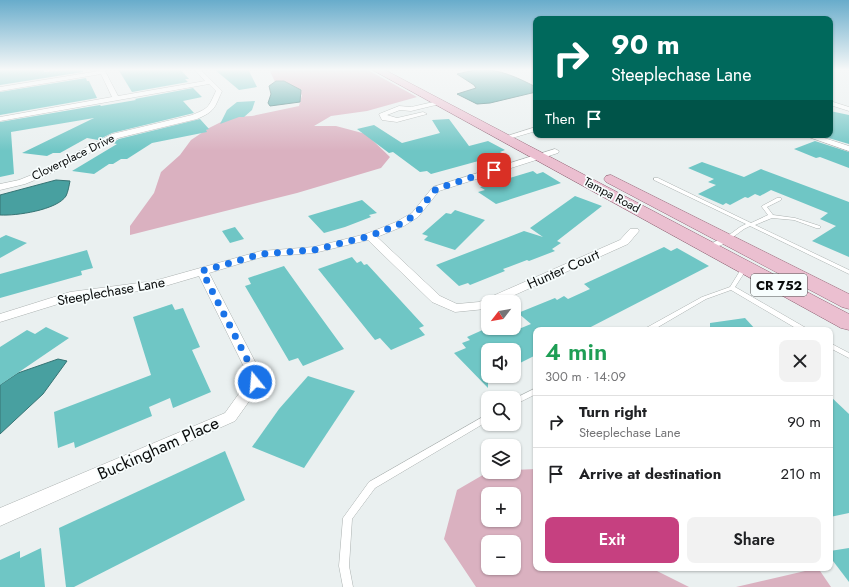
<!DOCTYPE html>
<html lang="en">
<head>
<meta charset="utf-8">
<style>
	:root { --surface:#fff; --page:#f2f2f2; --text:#202124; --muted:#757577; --line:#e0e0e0; --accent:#c64080 }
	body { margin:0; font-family:Jost,sans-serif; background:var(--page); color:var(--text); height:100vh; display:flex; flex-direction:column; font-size:15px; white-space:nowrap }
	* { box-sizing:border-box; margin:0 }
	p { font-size:13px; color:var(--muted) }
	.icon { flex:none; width:22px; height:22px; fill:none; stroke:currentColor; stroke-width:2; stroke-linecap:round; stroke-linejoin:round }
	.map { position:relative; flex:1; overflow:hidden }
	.sheet { position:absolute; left:533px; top:327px; width:300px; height:244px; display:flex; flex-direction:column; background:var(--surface); border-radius:8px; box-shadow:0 1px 3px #0004 }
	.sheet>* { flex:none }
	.top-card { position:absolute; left:533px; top:16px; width:300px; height:122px; border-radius:8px; box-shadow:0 1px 3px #0004; background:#00695c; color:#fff; overflow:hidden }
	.needle { width:26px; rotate:239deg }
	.buttons { position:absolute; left:481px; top:295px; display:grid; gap:8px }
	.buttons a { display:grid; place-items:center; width:40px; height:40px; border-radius:8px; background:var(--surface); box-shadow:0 1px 3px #0004; font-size:20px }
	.pin { position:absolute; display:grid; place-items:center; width:34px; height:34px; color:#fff; margin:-17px; border-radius:8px; box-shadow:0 2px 6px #0006 }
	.me { position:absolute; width:44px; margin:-22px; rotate:343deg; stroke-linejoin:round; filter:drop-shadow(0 0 3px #0008) }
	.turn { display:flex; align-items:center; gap:14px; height:84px; padding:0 12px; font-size:18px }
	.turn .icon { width:52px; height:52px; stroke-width:2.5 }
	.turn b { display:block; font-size:28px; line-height:34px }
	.then { display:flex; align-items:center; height:38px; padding:0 12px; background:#0003; gap:8px; font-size:15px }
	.round { display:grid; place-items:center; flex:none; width:42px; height:42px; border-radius:8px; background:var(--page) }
	.headline { display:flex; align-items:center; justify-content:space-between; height:68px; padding:0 12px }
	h1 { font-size:24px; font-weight:600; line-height:30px; color:#1e9e55 }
	.primary-button { display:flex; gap:8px; margin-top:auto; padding:8px 12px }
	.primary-button a { flex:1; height:46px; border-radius:8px; background:var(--accent); color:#fff; font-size:16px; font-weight:600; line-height:46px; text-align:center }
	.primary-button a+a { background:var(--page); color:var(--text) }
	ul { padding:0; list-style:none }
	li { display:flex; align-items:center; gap:12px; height:52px; padding:0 12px; border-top:1px solid var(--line) }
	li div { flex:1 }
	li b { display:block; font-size:15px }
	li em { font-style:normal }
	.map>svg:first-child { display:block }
	.green { fill:#dab1c0; fill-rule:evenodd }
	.water { fill:#48a0a0; stroke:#367474 }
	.building { fill:#6fc6c5 }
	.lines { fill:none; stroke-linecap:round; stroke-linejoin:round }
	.service-casing { stroke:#acb2b1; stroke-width:1 }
	.minor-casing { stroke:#acb2b1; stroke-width:1 }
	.primary-casing { stroke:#946577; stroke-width:1 }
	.service { fill:#fff; fill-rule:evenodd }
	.minor { fill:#fff; fill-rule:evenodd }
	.primary { fill:#ebbfd0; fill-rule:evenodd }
	.route { stroke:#1a73e8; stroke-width:7; stroke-dasharray:0 12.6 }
	.labels { text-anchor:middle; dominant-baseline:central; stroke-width:3.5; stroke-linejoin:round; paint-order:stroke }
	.far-street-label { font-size:12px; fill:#0b0d0d; stroke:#f7fdfd }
	.shield { fill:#f7fdfd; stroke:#525555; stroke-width:1 }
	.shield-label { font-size:13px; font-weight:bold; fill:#0b0d0d }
	.street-label { font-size:14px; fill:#0b0d0d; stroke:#f7fdfd }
	.near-street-label { font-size:17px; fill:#0b0d0d; stroke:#f7fdfd }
</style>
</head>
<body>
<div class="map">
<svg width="849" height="587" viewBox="0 0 849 587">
	<rect width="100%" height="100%" fill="#eaf0f0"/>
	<!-- green -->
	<g class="green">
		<path d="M269 69H366L417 97 367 111 331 116 314 126H336L366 134 390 157 381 168 297 193 130 235V226L154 193 161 172 180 155 191 140 209 128 231 117 252 116 299 106 302 95 284 81 275 82Z"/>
		<path d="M536 469V568H651L689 587H476L444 539 457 490 488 472H514V470ZM488 494H514V520H488ZM488 542H514V568H488Z"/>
		<path d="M818 568 831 587H736Z"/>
	</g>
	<!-- water -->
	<g class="water">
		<path d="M479 69C502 70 516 77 536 87V92L490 103 477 104 457 94 476 88 474 85 457 74Z"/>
		<path d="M276 81H284L301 90 300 102 270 106 268 103 271 94 269 86Z"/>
		<path d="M56 180 70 181C69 186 68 192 66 196 57 210 16 216 0 215V195Z"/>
		<path d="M58 359 67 361 43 394 0 434V385L18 373Z"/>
	</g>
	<!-- building -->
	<g class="building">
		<path d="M0 69H44V72L82 69 83 72 0 85Z"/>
		<path d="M118 69H180L189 79H185L188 82 132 92Z"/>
		<path d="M214 69H248L257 87 239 90Z"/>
		<path d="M86 78 87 81H89L97 98 0 115V92Z"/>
		<path d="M193 88 202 97 183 101 194 113 112 133 98 140 87 138 60 153H53L47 156 22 153 94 118 11 132 14 174 0 177V122L100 105 101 106 136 100 135 99Z"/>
		<path d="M255 101 252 110 244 117H239L220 124 227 110 237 102Z"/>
		<path d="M830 111 849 115V144L825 137 830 135Z"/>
		<path d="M200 119 209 129 206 130 207 132 152 143 127 159H121L113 164H109L94 174 72 171 117 144 112 143 119 139Z"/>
		<path d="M449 119 469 146 488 141 505 150 500 152 504 154 431 174 427 171 420 172 393 152 389 153 357 129 374 125 402 143 440 133 432 120Z"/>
		<path d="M815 141 849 152V168L820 157 816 158 794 149Z"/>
		<path d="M702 162 744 177 761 169 849 202V257L812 241 836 226 820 219 828 213 771 190 760 196 755 194 748 198 745 197 730 205 726 203 723 205 698 194 716 185 708 182 714 179 688 168Z"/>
		<path d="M533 171 537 174 543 172 561 183 496 204 478 192 485 190 480 187Z"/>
		<path d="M575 196 602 206 557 241 561 243 552 249 555 251 529 261 527 260 503 269 505 271 470 285 468 283 459 286 436 265 524 231 543 237 530 228Z"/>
		<path d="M362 200 377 213 369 215 371 217 345 227 324 233 308 216Z"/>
		<path d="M455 210 485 220 455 250 424 240 428 236 422 234 446 213 451 214Z"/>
		<path d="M235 227 244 239 230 243 222 231Z"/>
		<path d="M6 235 27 243 0 258V238Z"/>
		<path d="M664 247 671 251 677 248 709 266 585 330H538L536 328V355L514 366V350H488V388L454 353 466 348 462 343 470 340 467 337 487 328H503L509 333 531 324 518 313 555 298 557 300 564 296 568 299 590 289 584 284Z"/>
		<path d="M87 250 93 268 81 271 82 275 0 298V274Z"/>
		<path d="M352 257 357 263 361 261 364 265 367 264 424 326 419 328 425 335 391 350 380 338 375 340 318 269Z"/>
		<path d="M284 266 304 294 344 349 303 366 298 358 289 361 245 286 251 284 248 278Z"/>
		<path d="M172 304 175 310 183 308 200 347 192 350 211 392 173 408 170 398 149 407 152 416 75 448 74 442 58 448 54 412 151 375 133 317Z"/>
		<path d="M745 318 756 330H710V323Z"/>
		<path d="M46 327 69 338 0 385V347L27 330 35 334Z"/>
		<path d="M308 376 355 391 304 468 252 447 279 409Z"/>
		<path d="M830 396 849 414V513L830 517Z"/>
		<path d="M225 451 245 500 74 587H66L59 528Z"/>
		<path d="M41 548 45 587H0V560L20 551V558Z"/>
		<path d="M849 548V582L830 557V551Z"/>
	</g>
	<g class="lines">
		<!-- service casing -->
		<g class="service-casing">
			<g id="service">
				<path d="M654 178H658L751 223 768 215 762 207V206L777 198H781V200L767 207 773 215 795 218 820 226V228H816L794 220 772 218 755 225 849 270V274L750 226 744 229 729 240H725L724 239 725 238 740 227 746 224 654 180Z"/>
				<path d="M745 265 748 267 735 287 806 328 807 330H799L731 290 706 299 653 330H645L646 328 702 297 730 287 743 266Z"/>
				<path d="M830 343 849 353V358L830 348Z"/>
				<path d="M536 388V394L514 405V399Z"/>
				<path d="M488 414V421L375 488 352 519 349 566 353 587H343L339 566 343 518 369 482Z"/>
			</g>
		</g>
		<!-- minor casing -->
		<g class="minor-casing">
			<g id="minor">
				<path d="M98 69H104L118 96 205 81 194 69H200L222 91C214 109 215 111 197 119L118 138 45 176 25 184 0 190V184L19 180 39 172 112 134 192 115C209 108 208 108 216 91L209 84 0 121V117L112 97 101 74 0 91V87L99 71Z"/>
				<path d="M438 101 441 103 440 104 411 111 400 110 387 115 397 118 423 112 427 114 397 122 382 120 379 114 399 106 411 107Z"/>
				<path d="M830 101 849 107V111L830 105Z"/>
				<path d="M536 127V131L505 140 501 138Z"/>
				<path d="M803 135H815L849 146V151Z"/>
				<path d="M555 149 559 151 558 153 439 191 418 217 404 226 377 237 440 296 457 304 479 302 620 240 630 229H638L639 231 628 244 499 302H488V308L485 309 455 312 432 302 368 240 314 253 262 257 209 273 262 375 260 386 235 421 0 526V508L225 413 248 381V375L199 276 155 289 71 300 0 322V314L70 292 154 281 261 251 314 247 366 234 396 222 412 213 433 187Z"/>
				<path d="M727 236 731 237 732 239 731 241 709 250 704 247Z"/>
			</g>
		</g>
		<!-- primary casing -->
		<g class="primary-casing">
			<g id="primary">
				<path d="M371 69H383L849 314V330L841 328Z"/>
				<path d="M611 175 849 294V309L842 307 606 182 604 179 606 176Z"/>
			</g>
		</g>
		<!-- service -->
		<use href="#service" class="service"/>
		<!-- minor -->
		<use href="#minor" class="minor"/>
		<!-- primary -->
		<use href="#primary" class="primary"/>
	</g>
	<!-- sky -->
	<linearGradient id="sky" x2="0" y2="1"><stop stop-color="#68accb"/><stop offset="0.46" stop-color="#f6f8f8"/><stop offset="1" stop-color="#f6f8f8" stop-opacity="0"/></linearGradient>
	<rect width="849" height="151" fill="url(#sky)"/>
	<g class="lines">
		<!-- route -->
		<path class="route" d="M255 382V375L202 271 261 254 314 250 370 236 400 224 415 215 436 189 494 170"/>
	</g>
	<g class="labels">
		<!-- far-street labels -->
		<g class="far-street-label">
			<text transform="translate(73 157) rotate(-26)">Cloverplace Drive</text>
			<text transform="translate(612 195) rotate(28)">Tampa Road</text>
		</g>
		<!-- shield labels -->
		<rect class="shield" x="751" y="274" width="56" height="22" rx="3"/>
		<g class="shield-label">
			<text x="779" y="285">CR 752</text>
		</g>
		<!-- street labels -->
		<g class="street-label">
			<text transform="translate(563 269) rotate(-24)">Hunter Court</text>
			<text transform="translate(111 291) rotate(-10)">Steeplechase Lane</text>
		</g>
		<!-- near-street labels -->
		<g class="near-street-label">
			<text transform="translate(158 448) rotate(-24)">Buckingham Place</text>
		</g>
	</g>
</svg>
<div class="buttons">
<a><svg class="needle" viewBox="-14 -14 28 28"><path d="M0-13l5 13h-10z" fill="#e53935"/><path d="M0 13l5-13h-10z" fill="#757577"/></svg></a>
<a><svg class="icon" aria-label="sound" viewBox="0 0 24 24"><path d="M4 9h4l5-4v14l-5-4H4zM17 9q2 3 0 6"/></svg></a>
<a><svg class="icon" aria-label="search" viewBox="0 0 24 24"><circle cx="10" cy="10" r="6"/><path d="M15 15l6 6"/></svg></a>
<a><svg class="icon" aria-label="layers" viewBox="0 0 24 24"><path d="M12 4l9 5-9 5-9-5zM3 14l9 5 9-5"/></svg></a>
<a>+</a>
<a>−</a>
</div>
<div class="pin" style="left:494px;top:170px;background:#d93025"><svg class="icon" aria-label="arrive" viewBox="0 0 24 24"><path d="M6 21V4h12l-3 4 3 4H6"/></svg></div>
<svg class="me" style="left:255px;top:382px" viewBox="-20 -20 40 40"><circle r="17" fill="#1a73e8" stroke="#fff" stroke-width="3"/><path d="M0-11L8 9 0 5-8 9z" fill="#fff"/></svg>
<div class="top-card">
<div class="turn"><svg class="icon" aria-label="right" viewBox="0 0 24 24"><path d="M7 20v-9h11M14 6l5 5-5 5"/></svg><div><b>90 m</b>Steeplechase Lane</div></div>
<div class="then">Then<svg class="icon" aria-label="arrive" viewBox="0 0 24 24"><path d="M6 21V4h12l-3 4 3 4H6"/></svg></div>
</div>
<section class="sheet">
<div class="headline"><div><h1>4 min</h1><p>300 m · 14:09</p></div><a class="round"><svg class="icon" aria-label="close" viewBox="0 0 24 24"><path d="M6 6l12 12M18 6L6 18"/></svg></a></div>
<ul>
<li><svg class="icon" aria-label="right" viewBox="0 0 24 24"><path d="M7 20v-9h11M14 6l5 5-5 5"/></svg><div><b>Turn right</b><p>Steeplechase Lane</p></div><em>90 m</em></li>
<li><svg class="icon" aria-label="arrive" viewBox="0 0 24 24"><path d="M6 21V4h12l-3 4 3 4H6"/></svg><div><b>Arrive at destination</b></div><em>210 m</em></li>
</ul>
<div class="primary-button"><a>Exit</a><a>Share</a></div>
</section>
</div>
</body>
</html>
